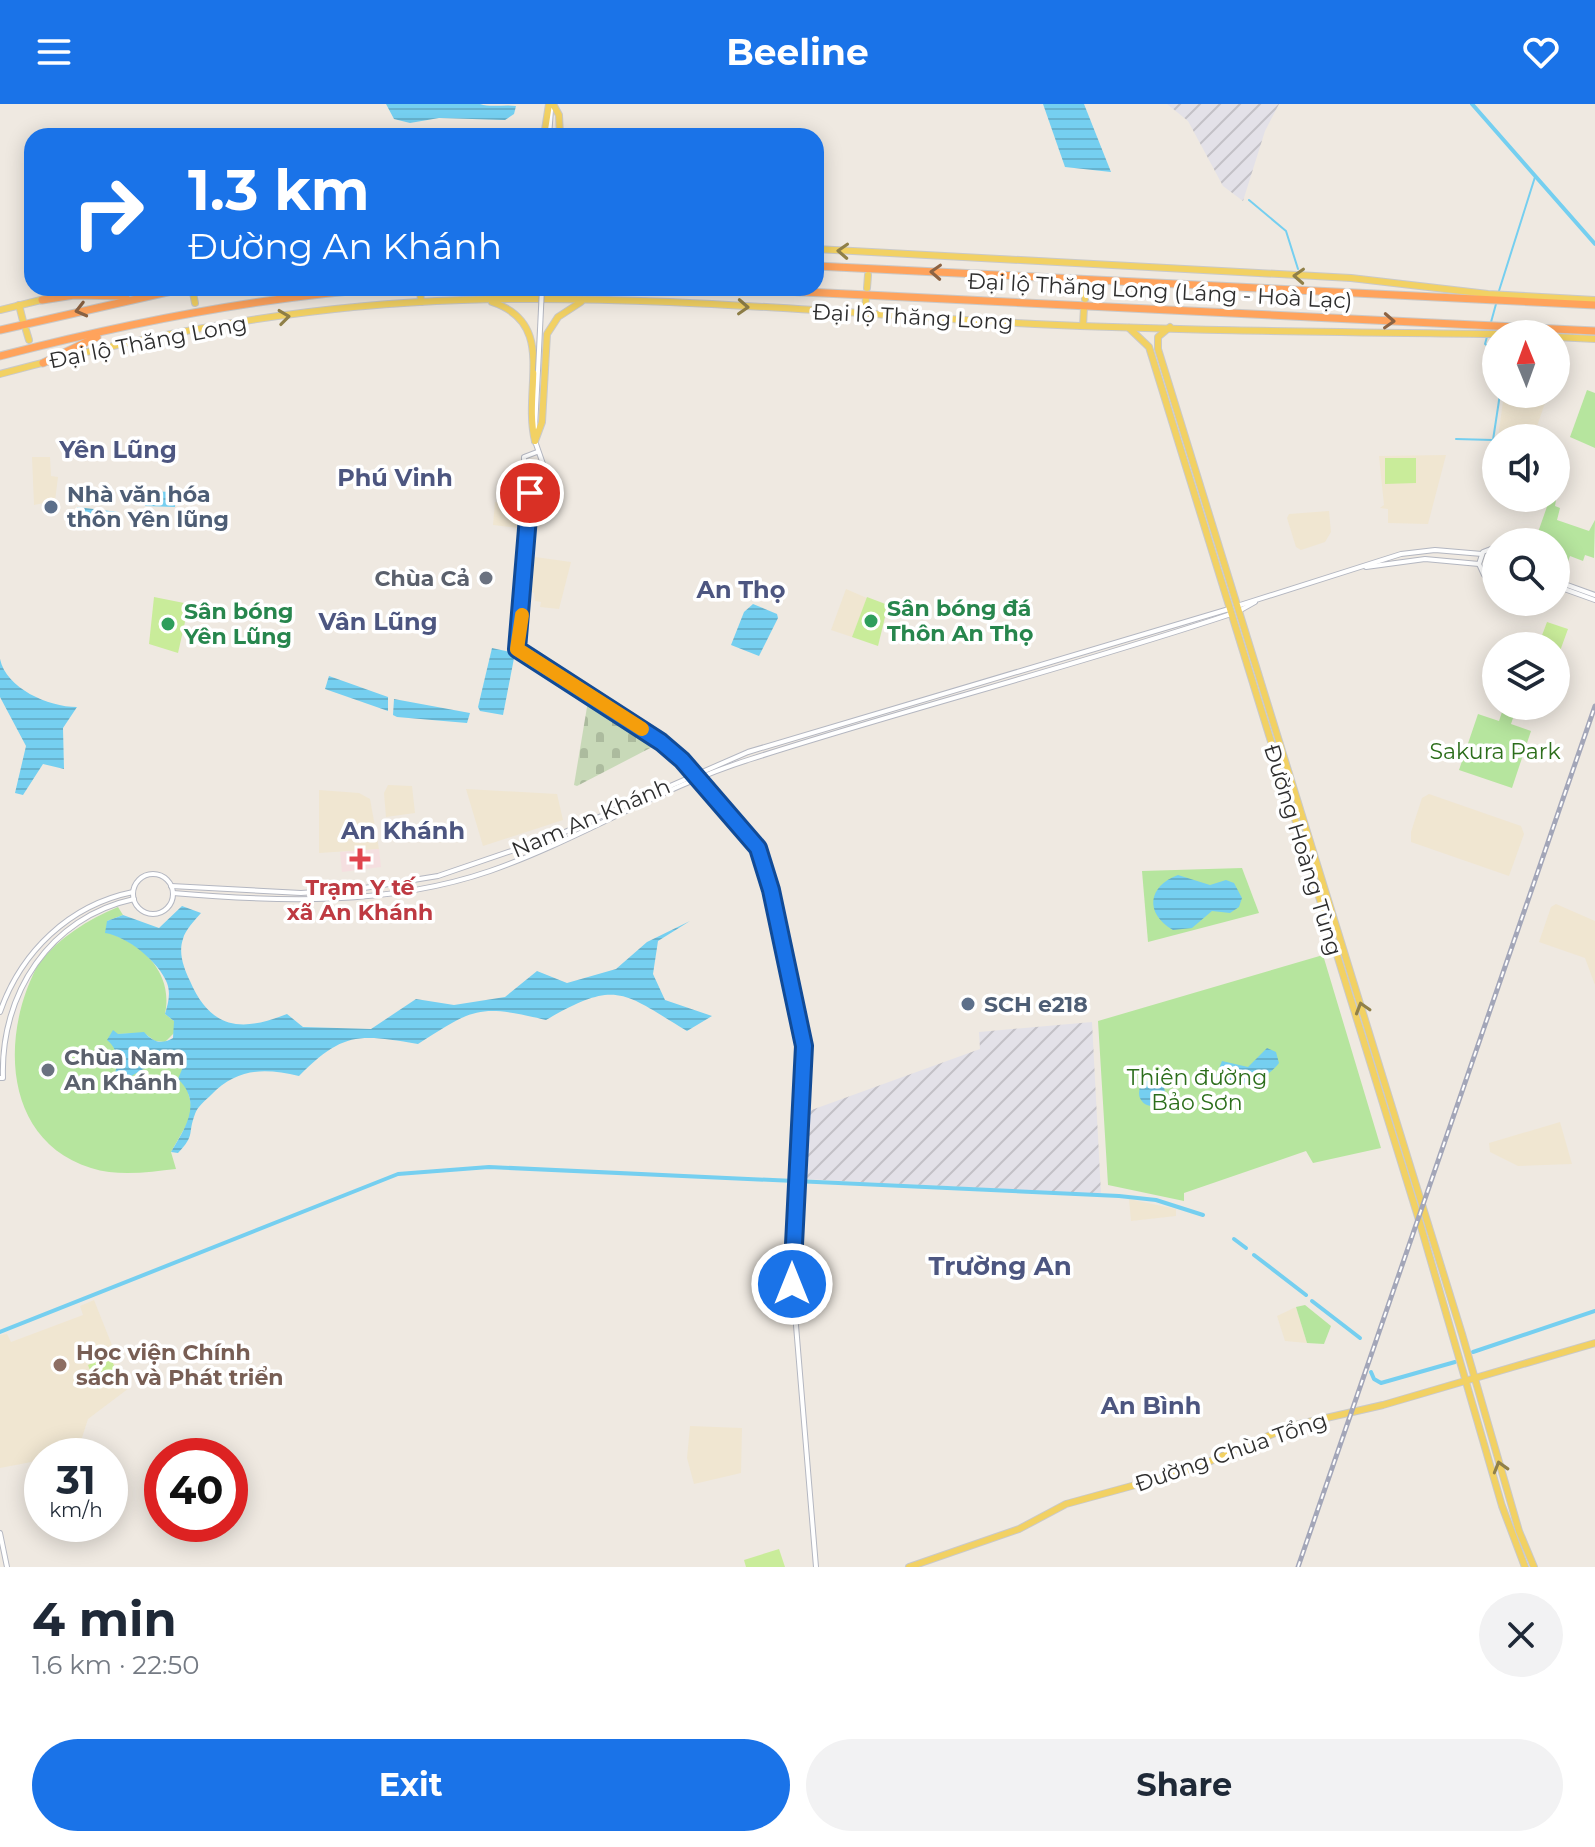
<!DOCTYPE html>
<html lang="en">
<head>
<meta charset="utf-8">
<style>
	:root { --surface:#fff; --page:#f2f2f3; --text:#1f2937; --muted:#747a83; --accent:#1a73e8 }
	body { margin:0; font-family:Montserrat,sans-serif; background:var(--page); color:var(--text); height:100vh; display:flex; flex-direction:column; font-size:30px; white-space:nowrap }
	* { box-sizing:border-box; margin:0 }
	p { font-size:26px; color:var(--muted) }
	.icon { flex:none; width:44px; height:44px; fill:none; stroke:currentColor; stroke-width:2; stroke-linecap:round; stroke-linejoin:round }
	.map { position:relative; height:1463px; overflow:hidden }
	.drawer { display:flex; flex-direction:column; background:var(--surface); flex:1 }
	.drawer>* { flex:none }
	.guide { position:absolute; left:24px; top:24px; width:800px; height:168px; border-radius:24px; box-shadow:0 4px 20px #0003; background:#1a73e8; color:#fff; overflow:hidden }
	.needle { width:52px; rotate:359deg }
	.fabs { position:absolute; left:1482px; top:216px; display:grid; gap:16px }
	.fabs a { display:grid; place-items:center; width:88px; height:88px; border-radius:50%; background:var(--surface); box-shadow:0 4px 20px #0003; font-size:40px }
	.speed { position:absolute; left:24px; top:1334px; display:flex; gap:16px; font-size:40px; font-weight:700; text-align:center }
	.speed>* { display:grid; place-content:center; width:104px; height:104px; border-radius:50%; background:var(--surface); box-shadow:0 4px 20px #0003; line-height:1 }
	.speed small { font-size:20px; font-weight:400 }
	.speed .limit { border:12px solid #d22; background:#fff; color:#111 }
	.pin { position:absolute; display:grid; place-items:center; width:68px; height:68px; color:#fff; margin:-34px; border:4px solid #fff; border-radius:50%; box-shadow:0 2px 8px #0007 }
	.me { position:absolute; width:88px; margin:-44px; rotate:0deg; stroke-linejoin:round; filter:drop-shadow(0 0 6px #0008) }
	.turn { display:flex; align-items:center; gap:28px; height:168px; padding:0 32px; font-size:36px }
	.turn .icon { width:104px; height:104px; stroke-width:2.5 }
	.turn b { display:block; font-size:56px; line-height:68px }
	.round { display:grid; place-items:center; flex:none; width:84px; height:84px; border-radius:42px; background:var(--page) }
	.headline { display:flex; align-items:center; justify-content:space-between; height:136px; padding:0 32px }
	h1 { font-size:48px; font-weight:700; line-height:60px }
	.cta { display:flex; gap:16px; margin-top:auto; padding:16px 32px }
	.cta a { flex:1; height:92px; border-radius:48px; background:var(--accent); color:#fff; font-size:32px; font-weight:700; line-height:92px; text-align:center }
	.cta a+a { background:var(--page); color:var(--text) }
	header { display:flex; justify-content:space-between; align-items:center; height:104px; padding:0 32px; background:var(--accent); color:#fff; font-size:36px; font-weight:700 }
	.map>svg:first-child { display:block }
	.industrial { fill:url(#industrial-furrows) }
	.education { fill:#f0e6d1 }
	.medical { fill:#f5dfe0 }
	.cemetery { fill:url(#cemetery-stones) }
	.park { fill:#b6e59e }
	.pitch { fill:#c9ec9a }
	.water { fill:url(#water-rules) }
	.lines { fill:none; stroke-linecap:round; stroke-linejoin:round }
	.stream { stroke:#75cff0; stroke-width:2 }
	.canal { stroke:#75cff0; stroke-width:4 }
	.minor-casing { stroke:#b4b7c1; stroke-width:6 }
	.major-casing { stroke:#c9c9c9; stroke-width:8 }
	.highway-casing { stroke:#c9c9c9; stroke-width:9 }
	.minor { stroke:#fff; stroke-width:4 }
	.major { stroke:#f2d163; stroke-width:6 }
	.highway { stroke:#ffa35c; stroke-width:7 }
	.rail-casing { stroke:#a3a6b8; stroke-width:5 }
	.rail { stroke:#fff; stroke-width:2; stroke-dasharray:6; stroke-linecap:butt }
	.minor-bridge-casing { stroke:#b4b7c1; stroke-width:6; stroke-linecap:butt }
	.minor-bridge { stroke:#fff; stroke-width:4 }
	.oneway { stroke:#908048 }
	.oneway2 { stroke:#8c6343 }
	.route-casing { stroke:#114b97; stroke-width:20 }
	.route { stroke:#1a73e8; stroke-width:14 }
	.slow { stroke:#f59e0b; stroke-width:14 }
	.service-dot { fill:#5c6f8a; stroke:#fff; stroke-width:3 }
	.worship-dot { fill:#6b7280; stroke:#fff; stroke-width:3 }
	.leisure-dot { fill:#2e9e5b; stroke:#fff; stroke-width:3 }
	.health-dot { fill:#e0444e; stroke:#fff; stroke-width:3 }
	.education-dot { fill:#8d6e63; stroke:#fff; stroke-width:3 }
	.labels { text-anchor:middle; dominant-baseline:central; stroke-width:7; stroke-linejoin:round; paint-order:stroke }
	.street-label { font-size:22px; fill:#2e2e2e; stroke:#fff }
	.service-label { font-size:22px; font-weight:bold; fill:#4e5e75; stroke:#fff; text-anchor:start }
	.worship-label { font-size:22px; font-weight:bold; fill:#5b616d; stroke:#fff; text-anchor:end }
	.leisure-label { font-size:22px; font-weight:bold; fill:#27864d; stroke:#fff; text-anchor:start }
	.park-label { font-size:22px; fill:#2c6e1b; stroke:#fff }
	.health-label { font-size:22px; font-weight:bold; fill:#be3a42; stroke:#fff }
	.education-label { font-size:22px; font-weight:bold; fill:#785e54; stroke:#fff; text-anchor:start }
	.neighbourhood-label { font-size:24px; font-weight:bold; fill:#4d5680; stroke:#fff }
	.quarter-label { font-size:26px; font-weight:bold; fill:#4d5680; stroke:#fff }
</style>
</head>
<body>
<header><svg class="icon" aria-label="menu" viewBox="0 0 24 24"><path d="M4 6h16M4 12h16M4 18h16"/></svg>Beeline<svg class="icon" aria-label="heart" viewBox="0 0 24 24"><path d="M12 20l-8-8c-3-5 5-10 8-4 3-6 11-1 8 4z"/></svg></header>
<div class="map">
<svg width="1595" height="1463" viewBox="0 0 1595 1463">
	<defs>
		<pattern id="industrial-furrows" width="10" height="10" patternUnits="userSpaceOnUse" patternTransform="scale(2)"><rect width="10" height="10" fill="#e3e1e8"/><path d="M-1 1l2-2M0 10L10 0M9 11l2-2" fill="none" stroke="#c3c1c7"/></pattern>
		<pattern id="cemetery-stones" width="16" height="16" patternUnits="userSpaceOnUse" patternTransform="scale(2)"><rect width="16" height="16" fill="#c8d9b8"/><path d="M2 7V4a2 2 0 0 1 4 0v3zM10 15v-3a2 2 0 0 1 4 0v3z" fill="#acbb9e"/></pattern>
		<pattern id="water-rules" width="6" height="5" patternUnits="userSpaceOnUse" patternTransform="scale(2)"><rect width="6" height="5" fill="#75cff0"/><path d="M0 2.5h6" fill="none" stroke="#66b2ce"/></pattern>
	</defs>
	<rect width="100%" height="100%" fill="#efe9e1"/>
	<!-- industrial -->
	<g class="industrial">
		<path d="M1167 0H1279L1265 27 1243 97 1223 82 1188 17Z"/>
		<path d="M1092 918 1101 1090 804 1075 806 1008 980 945 979 928Z"/>
	</g>
	<!-- education -->
	<g class="education">
		<path d="M1504 290H1548L1533 334H1498Z"/>
		<path d="M1446 351 1428 420 1388 419V405L1380 404 1384 401 1379 352Z"/>
		<path d="M32 353H50L51 372 58 373 55 397 34 401Z"/>
		<path d="M495 398 515 402 519 424 493 421Z"/>
		<path d="M1329 407 1331 428 1325 438 1301 446 1296 443 1287 414 1289 410Z"/>
		<path d="M535 453 571 458 559 505 540 503 541 498 535 497 534 489 529 487Z"/>
		<path d="M846 485 867 494 852 533 831 526Z"/>
		<path d="M388 681 412 682 415 709 386 713 384 689Z"/>
		<path d="M466 685 557 690 563 716 483 742Z"/>
		<path d="M319 686 359 689 370 695 379 745 319 749Z"/>
		<path d="M1429 690 1521 722 1524 730 1509 772 1411 738V728L1422 694Z"/>
		<path d="M1556 800 1595 817V881L1585 854 1539 838 1551 803Z"/>
		<path d="M1560 1018 1572 1060 1518 1062 1490 1048 1489 1039Z"/>
		<path d="M1129 1095 1176 1105V1112L1131 1117Z"/>
		<path d="M94 1196 129 1284 88 1315 77 1349 42 1352V1356L0 1364V1231L7 1230 11 1238 83 1211 80 1202Z"/>
		<path d="M1296 1203 1307 1239 1285 1237 1277 1212Z"/>
		<path d="M690 1322 742 1324 741 1369 694 1380 687 1354Z"/>
	</g>
	<!-- medical -->
	<path class="medical" d="M379 745 381 763 342 768 340 748Z"/>
	<!-- cemetery -->
	<path class="cemetery" d="M588 597 656 641 577 682 574 681Z"/>
	<!-- park -->
	<g class="park">
		<path d="M1587 286 1595 289V344L1570 333Z"/>
		<path d="M1550 394 1556 396 1555 402 1560 404 1557 416 1589 427 1595 416 1594 454 1585 451 1583 457 1570 452 1563 471 1556 468 1560 450 1556 448V438L1536 434Z"/>
		<path d="M1504 602H1517L1511 620 1531 627 1512 684 1459 666 1478 610 1499 617Z"/>
		<path d="M1242 764 1259 809 1148 838 1142 767Z"/>
		<path d="M118 803 123 811 107 817 112 830C147 843 173 872 165 910L174 917 176 927 165 938 155 937 144 929 118 930 111 938 116 945 117 963 127 973C134 969 166 952 172 951L180 956 192 1004 188 1018 171 1048 176 1065C149 1068 119 1073 91 1064 2 1036 0 929 39 859 60 833 87 816 118 803Z"/>
		<path d="M1323 851 1381 1044 1313 1059 1306 1047 1184 1089V1097L1108 1081 1098 917Z"/>
		<path d="M1305 1201 1331 1222 1324 1240 1307 1239 1296 1203Z"/>
	</g>
	<!-- pitch -->
	<g class="pitch">
		<path d="M1385 354H1416V379L1385 380Z"/>
		<path d="M154 493 189 500 178 549 149 540Z"/>
		<path d="M867 493 888 501 878 542 852 533Z"/>
		<path d="M1547 518 1568 525 1556 558V542H1538Z"/>
		<path d="M110 1252 120 1276 97 1285 88 1261Z"/>
		<path d="M779 1445 785 1463H746L744 1456Z"/>
	</g>
	<!-- water -->
	<g class="water">
		<path d="M386 0H480C492 4 504 0 516 2L514 10 505 16 439 14 410 19 394 15Z"/>
		<path d="M1043 0H1084L1111 68 1065 63Z"/>
		<path d="M144 387 174 388 175 403 145 402Z"/>
		<path d="M77 403 118 408 115 425H76Z"/>
		<path d="M753 500 777 510 778 514 759 552 731 541 744 508Z"/>
		<path d="M492 544 515 549 503 611 480 607 478 603Z"/>
		<path d="M0 555C6 584 48 603 77 603L63 624 64 665 43 660 23 691 15 689 26 642 0 593Z"/>
		<path d="M329 572 388 593V607L325 585Z"/>
		<path d="M394 595 470 609 467 619 397 613 393 611Z"/>
		<path d="M1178 771 1210 781 1226 776 1234 779 1242 794 1239 803 1230 809 1212 807 1192 824 1173 826C1144 809 1148 782 1178 771Z"/>
		<path d="M182 802 201 809C195 816 185 826 183 835 178 849 184 864 190 877 211 926 242 928 287 910L303 923 371 925 416 895 454 901 505 893 537 867 567 879 616 865 647 838 690 817 658 837 653 870 665 896 712 912 687 927C622 888 617 875 546 916 479 900 474 904 418 940 358 930 343 928 299 972 264 964 237 964 211 991 206 996 197 1003 195 1010 187 1031 196 1030 178 1049L171 1048C185 1024 203 999 178 975L183 963 172 951C166 952 128 973 123 978L114 972C119 958 119 946 107 936L113 926 118 930 144 928C153 938 161 941 173 934L174 917 165 910C168 900 171 890 167 879 159 858 127 832 105 829L107 817 123 811 159 824Z"/>
		<path d="M1267 944 1276 948 1279 959C1266 977 1234 989 1216 972L1222 957 1248 963Z"/>
		<circle cx="1152" cy="989" r="13"/>
	</g>
	<g class="lines">
		<!-- stream -->
		<g class="stream">
			<path d="M1249 96 1286 127 1298 165"/>
			<path d="M1498 190 1535 73"/>
			<path d="M1496 200 1485 240 1496 248"/>
			<path d="M1456 335 1493 336 1500 290"/>
		</g>
		<!-- canal -->
		<g class="canal">
			<path d="M1472 0 1595 140"/>
			<path d="M1234 1135 1246 1144"/>
			<path d="M1254 1151 1306 1191"/>
			<path d="M1312 1197 1360 1234"/>
			<path d="M0 1228 398 1070 489 1063 1119 1092 1156 1096 1203 1111"/>
			<path d="M1473 1248 1595 1207"/>
			<path d="M1371 1268 1374 1275 1381 1279 1455 1258"/>
		</g>
		<!-- minor casing -->
		<g class="minor-casing">
			<g id="minor">
				<path d="M549 32 551 6"/>
				<path d="M535 324 538 267"/>
				<path d="M535 337 543 360 537 366 524 363V353L537 348"/>
				<path d="M532 367 528 448 517 545 661 638 682 656 758 744 800 913 804 942 799 1074 791 1161 816 1463"/>
				<path d="M1496 443 1483 448 1479 460 1484 471 1496 475"/>
				<path d="M1366 463 1425 455 1479 460"/>
				<path d="M1556 477 1595 491"/>
				<path d="M1556 482 1595 496"/>
				<path d="M1237 502 1401 450 1435 446 1482 450"/>
				<path d="M1239 507 1255 498"/>
				<circle cx="153" cy="790" r="20"/>
				<path d="M171 782 301 789 358 785 438 772 558 731 748 648 1229 505"/>
				<path d="M173 789C278 798 388 802 490 767 579 736 661 683 751 655 910 604 1072 563 1231 510"/>
				<path d="M0 908C21 848 69 801 133 788"/>
				<path d="M0 974H3C0 890 50 813 134 795"/>
				<path d="M0 1429 7 1463"/>
			</g>
		</g>
		<!-- major casing -->
		<g class="major-casing">
			<g id="major">
				<path d="M553 0 559 11 560 32"/>
				<path d="M544 32 549 0"/>
				<path d="M816 145 1351 174 1488 190 1595 196"/>
				<path d="M420 184 421 198"/>
				<path d="M867 184 868 171"/>
				<path d="M72 189 91 184"/>
				<path d="M193 189 195 199"/>
				<path d="M1085 195V183"/>
				<path d="M492 198C558 220 522 284 535 337"/>
				<path d="M19 201 23 217"/>
				<path d="M0 206 45 195"/>
				<path d="M865 210 866 193"/>
				<path d="M1083 222 1084 203"/>
				<path d="M1170 223 1158 233V245L1462 1230 1519 1427 1534 1463"/>
				<path d="M1129 224 1149 243 1419 1116 1502 1402 1525 1463"/>
				<path d="M26 226 29 236"/>
				<path d="M1556 233 1595 235"/>
				<path d="M0 270C150 229 306 201 462 196 653 190 845 210 1035 220 1189 227 1342 228 1496 230"/>
				<path d="M535 337 542 318 547 230 558 213 581 198"/>
				<path d="M909 1463 1019 1425 1066 1400 1190 1366 1291 1322 1383 1301 1595 1239"/>
			</g>
		</g>
		<!-- highway casing -->
		<g class="highway-casing">
			<g id="highway">
				<path d="M816 162 1595 201"/>
				<path d="M724 184 1595 227"/>
				<path d="M42 196 74 191 126 192"/>
				<path d="M0 226 185 184"/>
				<path d="M0 252C127 219 255 193 386 184"/>
				<path d="M43 259 97 233"/>
			</g>
		</g>
		<!-- minor -->
		<use href="#minor" class="minor"/>
		<!-- major -->
		<use href="#major" class="major"/>
		<!-- highway -->
		<use href="#highway" class="highway"/>
		<!-- rail casing -->
		<g class="rail-casing">
			<path id="rail" d="M1298 1463 1595 602"/>
		</g>
		<!-- rail -->
		<use href="#rail" class="rail"/>
		<!-- minor-bridge casing -->
		<g class="minor-bridge-casing">
			<path id="minor-bridge" d="M538 267 542 184"/>
		</g>
		<!-- minor-bridge -->
		<use href="#minor-bridge" class="minor-bridge"/>
	</g>
	<!-- one-way arrows -->
	<defs><path id="oneway-chevron" d="M-2-3.5L2.5 0L-2 3.5" fill="none" stroke-width="1.6" stroke-linecap="round" stroke-linejoin="round" transform="scale(2)"/></defs>
	<g class="oneway">
		<use href="#oneway-chevron" transform="translate(843 147) rotate(-177)"/>
		<use href="#oneway-chevron" transform="translate(1299 172) rotate(-177)"/>
		<use href="#oneway-chevron" transform="translate(743 203) rotate(3)"/>
		<use href="#oneway-chevron" transform="translate(284 213) rotate(-7)"/>
		<use href="#oneway-chevron" transform="translate(1362 904) rotate(-107)"/>
		<use href="#oneway-chevron" transform="translate(1500 1363) rotate(-106)"/>
	</g>
	<g class="oneway2">
		<use href="#oneway-chevron" transform="translate(936 168) rotate(-177)"/>
		<use href="#oneway-chevron" transform="translate(81 206) rotate(166)"/>
		<use href="#oneway-chevron" transform="translate(1389 217) rotate(3)"/>
	</g>
	<g class="lines">
		<!-- route casing -->
		<g class="route-casing">
			<path id="route" d="M530 389 517 545 661 638 682 656 758 744 771 786 804 942 792 1180"/>
		</g>
		<!-- route -->
		<use href="#route" class="route"/>
		<!-- slow -->
		<path class="slow" d="M522 511 517 545 642 625"/>
	</g>
	<!-- markers -->
	<g class="service-dot">
		<circle cx="51" cy="403" r="8"/>
		<circle cx="968" cy="900" r="8"/>
	</g>
	<g class="worship-dot">
		<circle cx="486" cy="474" r="8"/>
		<circle cx="48" cy="966" r="8"/>
	</g>
	<g class="leisure-dot">
		<circle cx="871" cy="517" r="8"/>
		<circle cx="168" cy="520" r="8"/>
	</g>
	<path class="health-dot" d="M356 743h8v8h8v8h-8v8h-8v-8h-8v-8h8z"/>
	<circle class="education-dot" cx="60" cy="1261" r="8"/>
	<g class="labels">
		<!-- street labels -->
		<g class="street-label">
			<text transform="translate(1160 187) rotate(3)">Đại lộ Thăng Long (Láng - Hoà Lạc)</text>
			<text transform="translate(913 213) rotate(3)">Đại lộ Thăng Long</text>
			<text transform="translate(148 238) rotate(-11)">Đại lộ Thăng Long</text>
			<text transform="translate(591 714) rotate(-23)">Nam An Khánh</text>
			<text transform="translate(1303 746) rotate(73)">Đường Hoàng Tùng</text>
			<text transform="translate(1231 1348) rotate(-19)">Đường Chùa Tổng</text>
		</g>
		<!-- service labels -->
		<g class="service-label">
			<text x="67" y="390">Nhà văn hóa<tspan x="67" dy="25">thôn Yên lũng</tspan></text>
			<text x="984" y="900">SCH e218</text>
		</g>
		<!-- worship labels -->
		<g class="worship-label">
			<text x="470" y="474">Chùa Cả</text>
			<text x="64" y="953" text-anchor="start">Chùa Nam<tspan x="64" dy="25">An Khánh</tspan></text>
		</g>
		<!-- leisure labels -->
		<g class="leisure-label">
			<text x="887" y="504">Sân bóng đá<tspan x="887" dy="25">Thôn An Thọ</tspan></text>
			<text x="184" y="507">Sân bóng<tspan x="184" dy="25">Yên Lũng</tspan></text>
		</g>
		<!-- park labels -->
		<g class="park-label">
			<text x="1495" y="647">Sakura Park</text>
			<text x="1197" y="973">Thiên đường<tspan x="1197" dy="25">Bảo Sơn</tspan></text>
		</g>
		<!-- health labels -->
		<g class="health-label">
			<text x="360" y="783">Trạm Y tế<tspan x="360" dy="25">xã An Khánh</tspan></text>
		</g>
		<!-- education labels -->
		<g class="education-label">
			<text x="76" y="1248">Học viện Chính<tspan x="76" dy="25">sách và Phát triển</tspan></text>
		</g>
		<!-- neighbourhood labels -->
		<g class="neighbourhood-label">
			<text x="118" y="345">Yên Lũng</text>
			<text x="395" y="373">Phú Vinh</text>
			<text x="741" y="485">An Thọ</text>
			<text x="378" y="517">Vân Lũng</text>
			<text x="403" y="726">An Khánh</text>
			<text x="1151" y="1301">An Bình</text>
		</g>
		<!-- quarter labels -->
		<g class="quarter-label">
			<text x="1000" y="1162">Trường An</text>
		</g>
	</g>
</svg>
<div class="fabs">
<a><svg class="needle" viewBox="-14 -14 28 28"><path d="M0-13l5 13h-10z" fill="#e53935"/><path d="M0 13l5-13h-10z" fill="#747a83"/></svg></a>
<a><svg class="icon" aria-label="sound" viewBox="0 0 24 24"><path d="M4 9h4l5-4v14l-5-4H4zM17 9q2 3 0 6"/></svg></a>
<a><svg class="icon" aria-label="search" viewBox="0 0 24 24"><circle cx="10" cy="10" r="6"/><path d="M15 15l6 6"/></svg></a>
<a><svg class="icon" aria-label="layers" viewBox="0 0 24 24"><path d="M12 4l9 5-9 5-9-5zM3 14l9 5 9-5"/></svg></a>
</div>
<div class="speed"><div>31<small>km/h</small></div><div class="limit">40</div></div>
<div class="pin" style="left:530px;top:389px;background:#d93025"><svg class="icon" aria-label="arrive" viewBox="0 0 24 24"><path d="M6 21V4h12l-3 4 3 4H6"/></svg></div>
<svg class="me" style="left:792px;top:1180px" viewBox="-20 -20 40 40"><circle r="17" fill="#1a73e8" stroke="#fff" stroke-width="3"/><path d="M0-11L8 9 0 5-8 9z" fill="#fff"/></svg>
<div class="guide">
<div class="turn"><svg class="icon" aria-label="right" viewBox="0 0 24 24"><path d="M7 20v-9h11M14 6l5 5-5 5"/></svg><div><b>1.3 km</b>Đường An Khánh</div></div>
</div>
</div>
<section class="drawer">
<div class="headline"><div><h1>4 min</h1><p>1.6 km · 22:50</p></div><a class="round"><svg class="icon" aria-label="close" viewBox="0 0 24 24"><path d="M6 6l12 12M18 6L6 18"/></svg></a></div>
<div class="cta"><a>Exit</a><a>Share</a></div>
</section>
</body>
</html>
